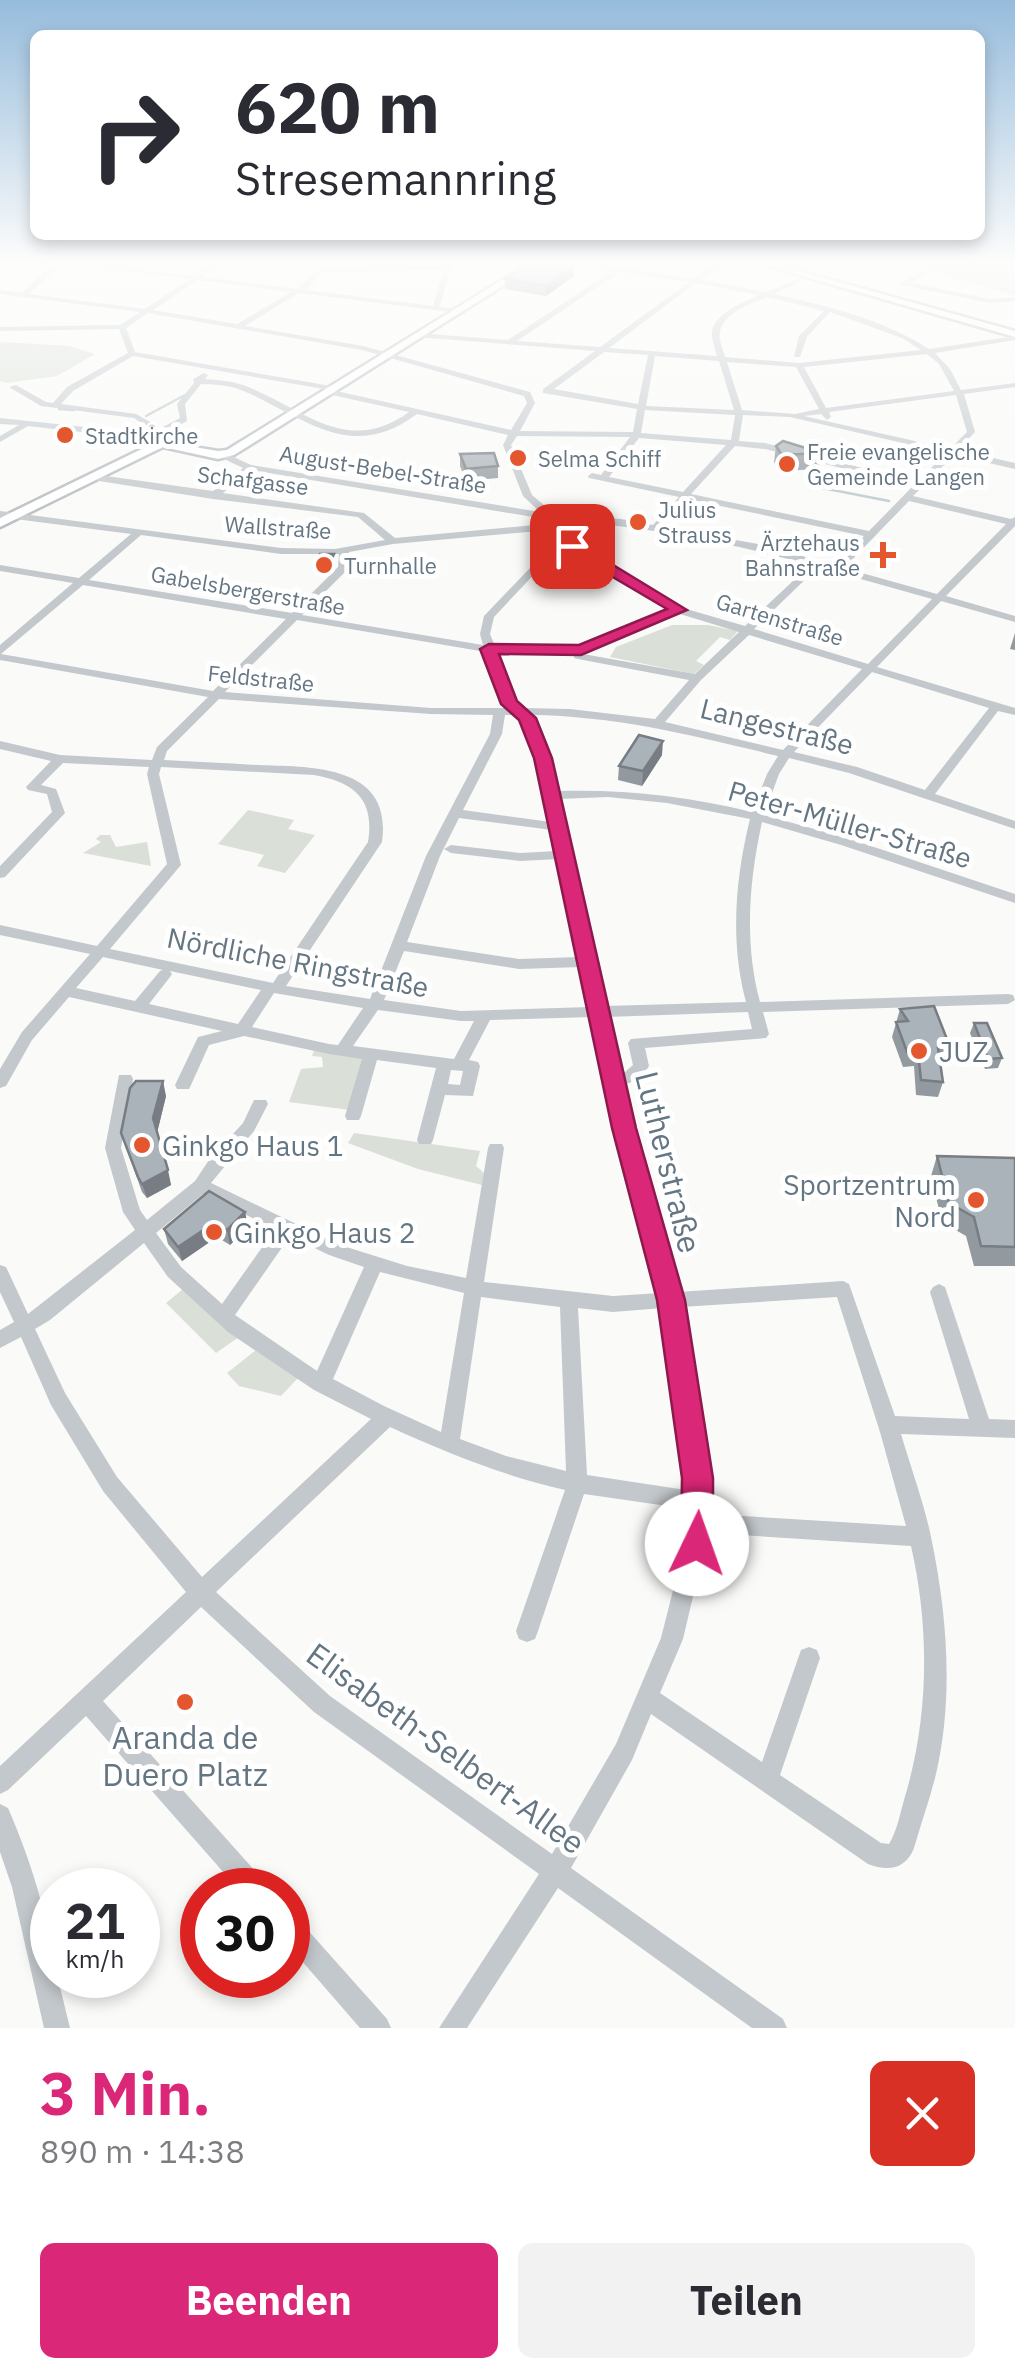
<!DOCTYPE html>
<html lang="de">
<head>
<meta charset="utf-8">
<style>
	:root { --surface:#fff; --page:#f2f2f3; --text:#2b2b33; --muted:#7c7c81; --accent:#db2777 }
	body { margin:0; font-family:"IBM Plex Sans",sans-serif; background:var(--page); color:var(--text); height:100vh; display:flex; flex-direction:column; font-size:38px; white-space:nowrap }
	* { box-sizing:border-box; margin:0 }
	p { font-size:32px; color:var(--muted) }
	.icon { flex:none; width:55px; height:55px; fill:none; stroke:currentColor; stroke-width:2; stroke-linecap:round; stroke-linejoin:round }
	.map { position:relative; height:2028px; overflow:hidden }
	.details { display:flex; flex-direction:column; background:var(--surface); flex:1 }
	.details>* { flex:none }
	.top-card { position:absolute; left:30px; top:30px; width:955px; height:210px; border-radius:15px; box-shadow:0 5px 15px #0003; background:#fff; color:var(--text); overflow:hidden }
	.speed { position:absolute; left:30px; top:1868px; display:flex; gap:20px; font-size:50px; font-weight:700; text-align:center }
	.speed>* { display:grid; place-content:center; width:130px; height:130px; border-radius:50%; background:var(--surface); box-shadow:0 5px 15px #0003; line-height:1 }
	.speed small { font-size:25px; font-weight:400 }
	.speed .limit { border:15px solid #d22; background:#fff; color:#111 }
	.pin { position:absolute; display:grid; place-items:center; width:85px; height:85px; color:#fff; margin:-42px; border-radius:20px; box-shadow:0 5px 15px #0006 }
	.me { position:absolute; width:110px; margin:-55px; rotate:3deg; stroke-linejoin:round; filter:drop-shadow(0 0 8px #0008) }
	.turn { display:flex; align-items:center; gap:35px; height:210px; padding:0 40px; font-size:45px }
	.turn .icon { width:130px; height:130px; stroke-width:2.5 }
	.turn b { display:block; font-size:70px; line-height:85px }
	.round { display:grid; place-items:center; flex:none; width:105px; height:105px; border-radius:15px; background:var(--page) }
	.overview { display:flex; align-items:center; justify-content:space-between; height:170px; padding:0 40px }
	h1 { font-size:60px; font-weight:700; line-height:75px; color:var(--accent) }
	.cta { display:flex; gap:20px; margin-top:auto; padding:20px 40px }
	.cta a { flex:1; height:115px; border-radius:15px; background:var(--accent); color:#fff; font-size:40px; font-weight:700; line-height:115px; text-align:center }
	.cta a+a { background:var(--page); color:var(--text) }
	.map>svg:first-child { display:block }
	.green { fill:#dadfd7 }
	.lines { fill:none; stroke-linecap:round; stroke-linejoin:round }
	.stream { stroke:#bbc7cb; stroke-width:2.5 }
	.major-casing { stroke:#b5babe; stroke-width:5 }
	.minor { fill:#c3c8cc; fill-rule:evenodd }
	.major { fill:#fff; fill-rule:evenodd }
	.wall { fill:#929a9f }
	.shaded-wall { fill:#777d82 }
	.building { fill:#aab3b9; stroke:#777d82; stroke-width:2.5 }
	.route { fill:#db2777; stroke:#8e194d; stroke-width:2.5 }
	.poi-dot { fill:#e4572e; stroke:#fff; stroke-width:4 }
	.labels { text-anchor:middle; dominant-baseline:central; stroke-width:10; stroke-linejoin:round; paint-order:stroke }
	.far-poi-label { font-size:22px; fill:#657683; stroke:#fff; text-anchor:start }
	.far-street-label { font-size:22px; fill:#657683; stroke:#fff }
	.street-label { font-size:28px; fill:#657683; stroke:#fff }
	.poi-label { font-size:28px; fill:#657683; stroke:#fff; text-anchor:start }
	.near-street-label { font-size:32px; fill:#657683; stroke:#fff }
	.near-poi-label { font-size:32px; fill:#657683; stroke:#fff }
</style>
</head>
<body>
<div class="map">
<svg width="1015" height="2028" viewBox="0 0 1015 2028">
	<rect width="100%" height="100%" fill="#fafaf8"/>
	<!-- green -->
	<g class="green">
		<path d="M936 264H1015V296L932 271 941 268Z"/>
		<path d="M0 342 69 346 95 354 57 376 6 383 0 381Z"/>
		<path d="M672 625H708L738 631 730 640 720 637 696 661 704 665 694 674 610 657 616 647Z"/>
		<path d="M248 810 294 820 288 829 315 835 285 873 257 866 264 855 218 844Z"/>
		<path d="M100 835H110L116 847 147 842 151 866 83 853 101 842 96 839Z"/>
		<path d="M315 1048 366 1057 350 1110 289 1102 301 1069 323 1067 322 1057 312 1056Z"/>
		<path d="M354 1133 480 1151 476 1166 484 1173 482 1185 418 1169 348 1143Z"/>
		<path d="M183 1289 239 1337 216 1353 166 1303Z"/>
		<path d="M256 1350 298 1378 281 1396 239 1386 227 1373Z"/>
	</g>
	<g class="lines">
		<!-- stream -->
		<g class="stream">
			<path d="M59 409 74 410"/>
			<path d="M146 416 185 395"/>
			<path d="M807 485 889 501"/>
		</g>
		<!-- major casing -->
		<g class="major-casing">
			<g id="major">
				<path d="M528 264H538L234 455 218 459 163 447 0 527V518L158 441 218 451 227 450Z"/>
				<path d="M761 264H774L1015 331V337Z"/>
			</g>
		</g>
		<!-- minor -->
		<g class="minor">
			<path d="M54 264H61L29 294 145 309 190 279 85 266 82 264 195 276 214 264H221L203 277 297 289 324 264H330L327 268 444 266 445 264H451L452 268 450 270 440 307 459 309V313L299 293 245 326 363 346 530 392 535 403 520 431 633 432 637 409 543 393V389L595 351 416 337 412 335 416 333 508 340 612 271 578 264 617 267 622 265 624 268 693 279 714 264H721L701 280 766 292 798 279 800 282 774 294C828 306 882 319 929 349L1015 336V340L935 353 950 369 961 390 1015 383V387L964 394 975 432 958 450 1015 463V469L954 455 913 496 1011 519 1015 517V526L946 596 1015 616V622L941 601 877 667 1015 708V715L998 711 935 794 1015 821V829L849 773 789 758 779 774 764 815 850 839 1015 894V903L841 845 762 822C749 881 744 943 760 1002L1008 994 1013 995 1015 1000 1008 1004 763 1012 769 1034 766 1038 645 1048 649 1066C643 1076 634 1084 622 1084L678 1292 843 1281 849 1284 895 1416 969 1419 930 1292 933 1287 939 1284 945 1287 989 1419 1015 1420V1438L901 1434C911 1468 924 1503 931 1537 947 1613 954 1697 936 1774 930 1799 921 1823 914 1848 906 1869 888 1872 868 1864L651 1714 632 1760 571 1868 783 2019 787 2028H752L558 1888 467 2028H439L539 1874 314 1712 201 1607 103 1701 264 1881 267 1890H239L86 1716 8 1790 0 1794V1766L186 1592 103 1491 51 1405 21 1337 0 1348V1330L14 1322 0 1292V1265L6 1267 28 1314 135 1230 123 1212 105 1148 119 1075H131L133 1079 121 1148 140 1210 147 1220 195 1181 209 1160 243 1123 254 1100H266L268 1104 254 1131 211 1183 340 1245 407 1266 466 1278 488 1148 490 1144H502L504 1148 484 1282 613 1296 660 1293 616 1128 592 1017 490 1020 469 1060 478 1062 480 1066 473 1096 445 1095 433 1140 431 1144H419L417 1140 436 1068 377 1060 361 1116 359 1120H347L345 1116 362 1059 329 1054 244 1036 209 1045 191 1085 189 1089H177L175 1085 198 1037 222 1031 69 997 32 1040 6 1086 0 1088V1069L22 1032 90 954 0 935V925L97 946 167 864 147 774 149 767 63 763 41 785 56 789 65 813 5 877 0 878V866L52 812 47 794 28 790 26 787 51 761 0 749V741L60 755 152 760 157 747 208 697 0 660V645L73 583 0 571V565L79 578 131 534 0 517V511L281 548 335 549 385 540 358 517 213 499 99 481 94 478 99 475 213 491 243 468 220 457V453L223 452 251 465 540 512 523 496 503 445 508 435 417 414C364 453 327 434 274 406 261 399 247 391 232 387 222 385 211 384 201 384L185 404 187 421 167 432 174 438 172 444H166L165 439 152 430 133 438 28 426 0 442V436L19 425 0 424V418L132 432 146 426 134 418 41 406 9 387 16 385 46 402 53 403 67 387 128 353 119 329 0 331V327L120 325 140 312 0 294V290L21 293ZM443 270 433 306 305 290 323 272ZM620 272 689 282 600 347 517 341ZM198 280 291 292 237 324 153 310ZM696 283 759 295C744 302 716 312 712 331 711 339 715 348 717 356L609 348ZM767 297 824 311 799 336 794 357H800L807 337 830 312 902 338 921 350 799 363 725 357C723 349 718 339 720 332 723 313 752 303 767 297ZM148 313 362 350 524 396 527 403 511 430 332 390 335 388 331 386 135 352 126 328ZM604 352 648 355 638 404 554 389ZM927 354 939 364 954 391 826 408 804 367ZM133 356 324 389 323 393 409 412C346 458 303 407 243 385 231 381 218 380 205 379L208 375 204 373 193 379 194 383 177 404 180 418 161 428 136 414 61 404 73 391ZM655 356 719 361 734 410 646 406ZM727 362 796 367 819 409 795 414 742 410ZM956 395 967 432 950 449 804 416 821 414 827 420 831 417 829 412ZM645 410 735 415 731 440 641 433ZM743 415 790 417 946 453 917 482 765 443 739 441ZM517 436 630 437 601 475 592 473 588 476 589 478 679 497 653 525 621 519 571 516 560 510H550L532 495 511 445ZM639 438 726 445 683 492 609 477ZM735 446 765 449 913 486 869 531 691 494ZM251 470 539 518 556 515 563 519 557 523 395 538 364 513 223 493ZM687 499 864 536 835 565 758 544 662 527ZM909 501 1006 524 937 594 844 568ZM571 522C652 527 732 543 810 565L745 626 683 608 560 534 555 537 560 541 551 546 484 616 480 634 483 645 302 615 347 570 349 552 393 544 560 529ZM141 535 281 554H339L338 567 292 613 89 580ZM567 546 671 610 580 648 495 646 490 634 494 617 557 550ZM818 567 932 599 868 664 754 629ZM83 585 286 619 213 691 1 654ZM680 614 739 632 695 674 583 654ZM297 620 486 652 504 704 508 708H431L225 692ZM749 635 862 669 783 750 665 722 701 680ZM497 652 574 654V658L578 659 689 680 655 719 570 709 522 708 515 702ZM872 672 989 708 925 790 857 767 794 752ZM219 699 431 714 493 715 490 734 426 856 370 999 286 986 382 842C393 764 311 767 258 765 226 763 195 762 164 760L167 751ZM505 715H516L522 720 539 767 551 822 463 810 502 734ZM531 715C617 716 695 736 778 756L767 774 752 812C687 796 623 789 557 791L551 767ZM161 767 314 775C354 782 375 799 368 842L273 983 110 949 181 865 159 774ZM608 797 667 803 750 819C735 879 730 943 746 1002L605 1006 558 799ZM459 818 552 830 557 851 520 853 451 845 444 849 451 853 520 861 559 859 579 957 519 959 407 942 440 856ZM404 951 519 969 582 967 590 1007 461 1011 384 1000ZM103 957 163 970 160 971 135 1001 76 988ZM170 971 261 990 238 1024 149 1004 170 977 172 974ZM274 993 363 1008 338 1045 329 1044 252 1027ZM378 1010 461 1021H474L454 1059 353 1046ZM748 1012 752 1029 631 1039 628 1043 633 1065 625 1072H620L607 1017ZM451 1070 463 1071 460 1085 448 1084ZM203 1194 275 1229 222 1304 181 1267 156 1233ZM290 1236 329 1255 364 1267 317 1371 235 1315ZM144 1243 168 1277 228 1332 314 1390 371 1419 202 1577 117 1477 65 1393 35 1329 50 1320ZM380 1272 464 1293 441 1432 384 1406 333 1379ZM481 1297 560 1307 566 1471 506 1456 460 1439ZM837 1297 880 1432 906 1526 709 1514 710 1501 706 1494 681 1307ZM578 1308 613 1312 663 1308 686 1490 587 1475ZM390 1427C447 1453 504 1476 565 1490L516 1631 519 1639 527 1642 535 1639 538 1631 584 1494 688 1509 690 1523 661 1638 616 1744 552 1854 330 1696 216 1592ZM708 1533 911 1546C930 1629 929 1718 904 1800 900 1814 897 1831 889 1844L881 1843 780 1775 820 1658 817 1650 809 1647 801 1650 762 1762 660 1693 683 1639Z"/>
			<path d="M928 264H935L940 267 910 283 990 299 1015 297V301L990 303 901 285V283L932 267Z"/>
			<path d="M0 1804 8 1808C29 1857 52 1922 52 1975H57L70 2028H44L12 1887 0 1852Z"/>
			<path d="M288 1914 297 1918 387 2019 391 2028H360L288 1945Z"/>
		</g>
		<!-- major -->
		<use href="#major" class="major"/>
	</g>
	<!-- wall -->
	<g class="wall">
		<path d="M574 266V276L546 296 505 289V279Z"/>
		<path d="M776 446 822 453 819 469 780 471 774 462Z"/>
		<path d="M460 454 498 466V478L466 481 460 466Z"/>
		<path d="M334 558 328 571H317L316 567Z"/>
		<path d="M1015 633V650L1010 649Z"/>
		<path d="M662 755 642 786 618 780 619 766Z"/>
		<path d="M900 1009 950 1047 946 1062H940L943 1082 938 1097 916 1095 914 1066 903 1067 892 1037Z"/>
		<path d="M974 1023 1002 1058 998 1068 985 1069 970 1033Z"/>
		<path d="M166 1096 157 1133 171 1185 147 1198 142 1192 121 1133Z"/>
		<path d="M937 1156 1015 1158V1266H974L966 1236 942 1222 931 1176Z"/>
		<path d="M245 1212 248 1227 230 1245 217 1237 182 1261 168 1244 164 1229Z"/>
	</g>
	<!-- shaded-wall -->
	<g class="shaded-wall">
		<path d="M574 266V276L546 296V286Z"/>
		<path d="M663 741 662 755 642 786 643 771Z"/>
		<path d="M163 1081 166 1096 157 1133 153 1118Z"/>
		<path d="M168 1170 171 1185 147 1198 142 1184Z"/>
		<path d="M245 1212 248 1227 230 1245 227 1230Z"/>
		<path d="M214 1223 217 1237 182 1261 178 1247Z"/>
	</g>
	<!-- building -->
	<g class="building">
		<path d="M529 264H562L574 266 546 286 505 279Z"/>
		<path d="M783 441 822 453 782 455 776 446Z"/>
		<path d="M494 453 498 466 466 469 460 454Z"/>
		<path d="M320 554H334L328 567H316Z"/>
		<path d="M639 735 663 741 643 771 619 766Z"/>
		<path d="M934 1006 950 1047 938 1048 943 1082 921 1080 918 1052H907L896 1022 908 1021 900 1009Z"/>
		<path d="M974 1023H987L1002 1058 988 1059Z"/>
		<path d="M136 1081H163L153 1118 168 1170 142 1184 138 1177 121 1133 130 1088Z"/>
		<path d="M937 1156 1015 1158V1247L981 1246 974 1217 949 1203Z"/>
		<path d="M209 1191 245 1212 227 1230 214 1223 178 1247 164 1229Z"/>
	</g>
	<!-- sky -->
	<linearGradient id="sky" x2="0" y2="1"><stop stop-color="#96bcdc"/><stop offset="0.48" stop-color="#fdfdfc"/><stop offset="1" stop-color="#fdfdfc" stop-opacity="0"/></linearGradient>
	<rect width="1015" height="548" fill="url(#sky)"/>
	<!-- route -->
	<path class="route" d="M567 543H577L687 610 581 655 499 654 517 701 536 718 552 758 636 1128 685 1300 713 1478V1544L708 1555 697 1559 686 1555 681 1544 682 1478 657 1300 612 1128 534 758 519 720 501 704 480 649 489 644 579 645 667 609 567 550Z"/>
	<!-- markers -->
	<g class="poi-dot">
		<circle cx="65" cy="435" r="10"/>
		<circle cx="518" cy="458" r="10"/>
		<circle cx="787" cy="464" r="10"/>
		<circle cx="638" cy="522" r="10"/>
		<path d="M878 540h10v10h10v10h-10v10h-10v-10h-10v-10h10z"/>
		<circle cx="324" cy="565" r="10"/>
		<circle cx="919" cy="1051" r="10"/>
		<circle cx="142" cy="1145" r="10"/>
		<circle cx="976" cy="1200" r="10"/>
		<circle cx="214" cy="1232" r="10"/>
		<circle cx="185" cy="1702" r="10"/>
	</g>
	<g class="labels">
		<!-- far-poi labels -->
		<g class="far-poi-label">
			<text x="85" y="435">Stadtkirche</text>
			<text x="807" y="451">Freie evangelische<tspan x="807" dy="25">Gemeinde Langen</tspan></text>
			<text x="538" y="458">Selma Schiff</text>
			<text x="658" y="509">Julius<tspan x="658" dy="25">Strauss</tspan></text>
			<text x="860" y="542" text-anchor="end">Ärztehaus<tspan x="860" dy="25">Bahnstraße</tspan></text>
			<text x="344" y="565">Turnhalle</text>
		</g>
		<!-- far-street labels -->
		<g class="far-street-label">
			<text transform="translate(383 469) rotate(9)">August-Bebel-Straße</text>
			<text transform="translate(253 480) rotate(7)">Schafgasse</text>
			<text transform="translate(278 527) rotate(4)">Wallstraße</text>
			<text transform="translate(248 590) rotate(10)">Gabelsbergerstraße</text>
			<text transform="translate(780 619) rotate(17)">Gartenstraße</text>
			<text transform="translate(261 678) rotate(6)">Feldstraße</text>
		</g>
		<!-- street labels -->
		<g class="street-label">
			<text transform="translate(777 726) rotate(14)">Langestraße</text>
			<text transform="translate(850 824) rotate(16)">Peter-Müller-Straße</text>
			<text transform="translate(298 962) rotate(11)">Nördliche Ringstraße</text>
		</g>
		<!-- poi labels -->
		<g class="poi-label">
			<text x="939" y="1051">JUZ</text>
			<text x="162" y="1145">Ginkgo Haus 1</text>
			<text x="956" y="1184" text-anchor="end">Sportzentrum<tspan x="956" dy="32">Nord</tspan></text>
			<text x="234" y="1232">Ginkgo Haus 2</text>
		</g>
		<!-- near-street labels -->
		<g class="near-street-label">
			<text transform="translate(669 1162) rotate(76)">Lutherstraße</text>
			<text transform="translate(446 1748) rotate(36)">Elisabeth-Selbert-Allee</text>
		</g>
		<!-- near-poi labels -->
		<g class="near-poi-label">
			<text x="185" y="1737">Aranda de<tspan x="185" dy="37">Duero Platz</tspan></text>
		</g>
	</g>
</svg>
<div class="speed"><div>21<small>km/h</small></div><div class="limit">30</div></div>
<div class="pin" style="left:572px;top:546px;background:#d93025"><svg class="icon" aria-label="arrive" viewBox="0 0 24 24"><path d="M6 21V4h12l-3 4 3 4H6"/></svg></div>
<svg class="me" style="left:697px;top:1544px" viewBox="-20 -20 40 40"><circle r="19" fill="#fff"/><path d="M0-13L10 11 0 6-10 11z" fill="#db2777"/></svg>
<div class="top-card">
<div class="turn"><svg class="icon" aria-label="right" viewBox="0 0 24 24"><path d="M7 20v-9h11M14 6l5 5-5 5"/></svg><div><b>620 m</b>Stresemannring</div></div>
</div>
</div>
<section class="details">
<div class="overview"><div><h1>3 Min.</h1><p>890 m · 14:38</p></div><a class="round" style="background:#d93025;color:#fff"><svg class="icon" aria-label="close" viewBox="0 0 24 24"><path d="M6 6l12 12M18 6L6 18"/></svg></a></div>
<div class="cta"><a>Beenden</a><a>Teilen</a></div>
</section>
</body>
</html>
